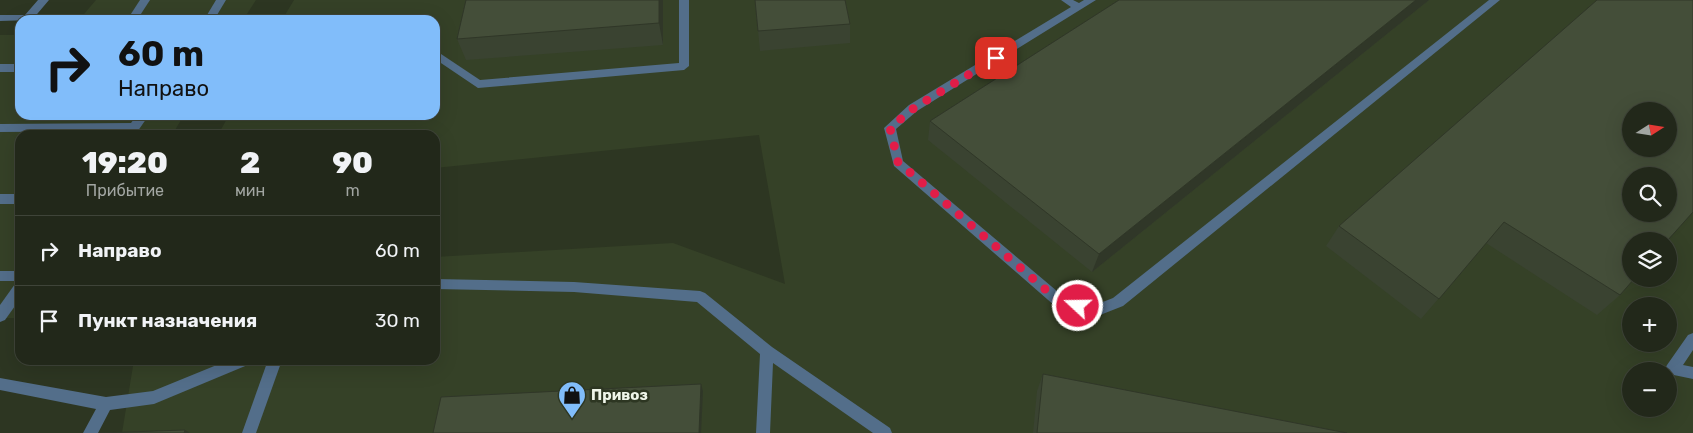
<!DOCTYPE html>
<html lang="ru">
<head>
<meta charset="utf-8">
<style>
	:root { --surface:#22281a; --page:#2e3427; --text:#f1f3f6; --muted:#a2a6a2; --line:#3f4439 }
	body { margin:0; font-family:Rubik,sans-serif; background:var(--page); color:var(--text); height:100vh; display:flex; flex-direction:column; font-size:19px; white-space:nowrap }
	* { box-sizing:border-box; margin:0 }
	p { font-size:16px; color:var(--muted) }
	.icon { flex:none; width:28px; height:28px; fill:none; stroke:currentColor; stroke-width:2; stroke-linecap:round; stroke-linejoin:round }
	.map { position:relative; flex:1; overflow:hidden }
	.drawer { position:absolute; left:15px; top:130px; width:425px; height:235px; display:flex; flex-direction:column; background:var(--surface); border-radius:15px; box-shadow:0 5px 20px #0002,0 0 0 1px var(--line) }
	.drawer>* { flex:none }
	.banner { position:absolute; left:15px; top:15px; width:425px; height:105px; border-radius:15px; box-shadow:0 5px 20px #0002,0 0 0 1px var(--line); background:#81bdfa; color:#111; overflow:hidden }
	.needle { width:32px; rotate:78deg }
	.tools { position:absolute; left:1622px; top:102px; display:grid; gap:10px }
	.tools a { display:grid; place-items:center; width:55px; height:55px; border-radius:50%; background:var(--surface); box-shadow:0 5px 20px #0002,0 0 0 1px var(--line); font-size:25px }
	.pin { position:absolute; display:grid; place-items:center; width:42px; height:42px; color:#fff; margin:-21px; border-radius:10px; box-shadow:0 2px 8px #0006 }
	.me { position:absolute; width:55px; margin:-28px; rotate:291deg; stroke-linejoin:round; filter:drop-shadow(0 0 4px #0008) }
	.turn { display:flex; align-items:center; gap:18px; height:105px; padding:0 20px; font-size:22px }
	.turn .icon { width:65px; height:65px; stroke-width:2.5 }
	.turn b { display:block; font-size:35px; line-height:42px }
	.eta { display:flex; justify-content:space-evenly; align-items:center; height:85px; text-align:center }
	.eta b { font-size:30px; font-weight:800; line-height:35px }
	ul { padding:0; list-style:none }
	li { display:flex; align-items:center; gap:15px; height:70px; padding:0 20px; border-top:1px solid var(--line) }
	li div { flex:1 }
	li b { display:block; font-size:19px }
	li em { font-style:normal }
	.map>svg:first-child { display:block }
	.built { fill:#354127; fill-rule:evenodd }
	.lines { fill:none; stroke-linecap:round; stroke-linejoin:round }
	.lane { fill:#536e8a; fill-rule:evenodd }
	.wall { fill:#3a4331 }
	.shaded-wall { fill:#303728 }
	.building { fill:#444e39; stroke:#303728; fill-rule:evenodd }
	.route { stroke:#e11d48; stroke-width:9; stroke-dasharray:0 16.2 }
	.labels { text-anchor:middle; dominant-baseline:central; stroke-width:5; stroke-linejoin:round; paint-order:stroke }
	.poi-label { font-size:15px; font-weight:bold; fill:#eff5e9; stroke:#2d3622; text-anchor:start }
</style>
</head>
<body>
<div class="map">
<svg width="1693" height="433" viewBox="0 0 1693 433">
	<rect width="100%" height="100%" fill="#2d3622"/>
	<!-- built -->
	<g class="built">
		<path d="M96 0H256L243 20H79Z"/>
		<path d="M294 0H1693V433H122L134 360H435V257L673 243 785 284 759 135 435 168V135H218L229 115H435V20H282ZM1631 111H1669V149H1631ZM1631 176H1669V214H1631ZM1631 241H1669V279H1631ZM1631 306H1669V344H1631ZM1631 371H1669V409H1631Z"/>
		<path d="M0 35H20V115H184L172 135H20V318H0Z"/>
	</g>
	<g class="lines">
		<!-- lane -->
		<g class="lane">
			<path d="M38 0H49L32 20 0 21V15H25Z"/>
			<path d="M140 0H150L137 20H127Z"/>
			<path d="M216 0H226L214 20H204Z"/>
			<path d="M679 0H689V66L684 70 478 88 435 59V50L480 80 679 63Z"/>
			<path d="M1061 0H1073L1079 3 1084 0H1096L917 111 896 129 903 161 1064 297 1095 305 1113 298 1489 0H1500L1123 306 1095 317 1055 306 894 166 884 128 909 105 1071 7Z"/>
			<rect x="0" y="64" width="20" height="8"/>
			<path d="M137 115H149L135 135H125V131L0 132V124L131 123Z"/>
			<rect x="0" y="194" width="20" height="10"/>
			<rect x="0" y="271" width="20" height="10"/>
			<path d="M435 279 574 282 700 291 705 293 772 347 890 428 892 433H873L773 363 770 433H756L760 354 697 302 574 292 435 289Z"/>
			<path d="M20 283V299L5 320 0 322V305L15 284Z"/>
			<path d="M1693 333V350L1683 365 1693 367V379L1669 374V371L1665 369 1667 365 1688 335Z"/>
			<path d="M229 360H252L250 364 154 404 110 410 98 433H83L96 409 0 390V378L106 397 153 391Z"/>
			<path d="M268 360H282L256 433H242Z"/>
		</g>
	</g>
	<!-- wall -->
	<g class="wall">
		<path d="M466 0H663V45L466 60 457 39Z"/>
		<path d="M755 0 850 24V43L760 51Z"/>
		<path d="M1119 0H1429L1092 272 928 140 930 121Z"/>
		<path d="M1597 0 1620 295 1597 315 1486 243 1421 319 1326 246 1339 226Z"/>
		<path d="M1043 374 1347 433H1033L1037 391Z"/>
	</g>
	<!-- shaded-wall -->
	<g class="shaded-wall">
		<path d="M659 0H663V45L659 23Z"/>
		<path d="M1416 0H1429L1092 272 1099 254Z"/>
		<path d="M172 360H188L176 364Z"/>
		<path d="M701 384 703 391 701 433H699Z"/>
		<path d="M185 430 190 433H184Z"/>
	</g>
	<!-- building -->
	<g class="building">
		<path d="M466 0H659V23L457 39Z"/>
		<path d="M755 0H845L850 24 758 31Z"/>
		<path d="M1119 0H1416L1099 254 930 121Z"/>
		<path d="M1597 0H1693V212L1667 241H1631V279H1634L1620 295 1504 222 1439 299 1339 226ZM1631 111H1669V149H1631ZM1631 176H1669V214H1631Z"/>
		<path d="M1043 374 1347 433H1037Z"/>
		<path d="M701 384 699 433H433L441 397Z"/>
		<path d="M185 430 184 433H99Z"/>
	</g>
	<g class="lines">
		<!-- route -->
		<path class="route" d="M996 58 914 108 890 128 898 162 1060 302 1078 306"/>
	</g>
	<!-- icons -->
	<defs>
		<g id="shop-pin" transform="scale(1.4375)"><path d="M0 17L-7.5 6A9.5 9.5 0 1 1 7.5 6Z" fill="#81bdfa" stroke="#2d3622"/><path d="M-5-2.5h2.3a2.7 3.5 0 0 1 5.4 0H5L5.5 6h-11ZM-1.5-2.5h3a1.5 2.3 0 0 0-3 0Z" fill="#111"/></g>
	</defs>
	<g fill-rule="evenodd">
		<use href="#shop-pin" x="572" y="395"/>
	</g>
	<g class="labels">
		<!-- poi labels -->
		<g class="poi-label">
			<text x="591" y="395">Привоз</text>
		</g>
	</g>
</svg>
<div class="tools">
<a><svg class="needle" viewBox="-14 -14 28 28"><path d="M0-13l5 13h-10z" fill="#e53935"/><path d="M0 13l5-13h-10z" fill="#a2a6a2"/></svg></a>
<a><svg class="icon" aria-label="search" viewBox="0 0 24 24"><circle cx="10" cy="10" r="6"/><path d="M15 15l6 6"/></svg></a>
<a><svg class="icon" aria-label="layers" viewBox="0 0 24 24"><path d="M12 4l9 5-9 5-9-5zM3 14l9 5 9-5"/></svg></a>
<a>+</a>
<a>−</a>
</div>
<div class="pin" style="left:996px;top:58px;background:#d93025"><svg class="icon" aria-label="arrive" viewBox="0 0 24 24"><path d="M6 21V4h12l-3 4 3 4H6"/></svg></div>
<svg class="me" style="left:1078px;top:306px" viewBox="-20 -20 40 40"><circle r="17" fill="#e11d48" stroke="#fff" stroke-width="3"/><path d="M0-11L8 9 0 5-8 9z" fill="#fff"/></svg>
<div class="banner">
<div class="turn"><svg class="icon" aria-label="right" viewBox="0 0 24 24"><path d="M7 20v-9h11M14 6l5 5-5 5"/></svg><div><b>60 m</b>Направо</div></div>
</div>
<section class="drawer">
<div class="eta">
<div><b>19:20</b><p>Прибытие</p></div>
<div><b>2</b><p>мин</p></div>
<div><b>90</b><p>m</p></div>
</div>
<ul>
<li><svg class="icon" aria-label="right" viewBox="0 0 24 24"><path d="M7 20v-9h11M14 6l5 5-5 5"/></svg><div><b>Направо</b></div><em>60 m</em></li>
<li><svg class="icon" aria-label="arrive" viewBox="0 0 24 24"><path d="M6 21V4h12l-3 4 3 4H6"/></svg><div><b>Пункт назначения</b></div><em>30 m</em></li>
</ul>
</section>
</div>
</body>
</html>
